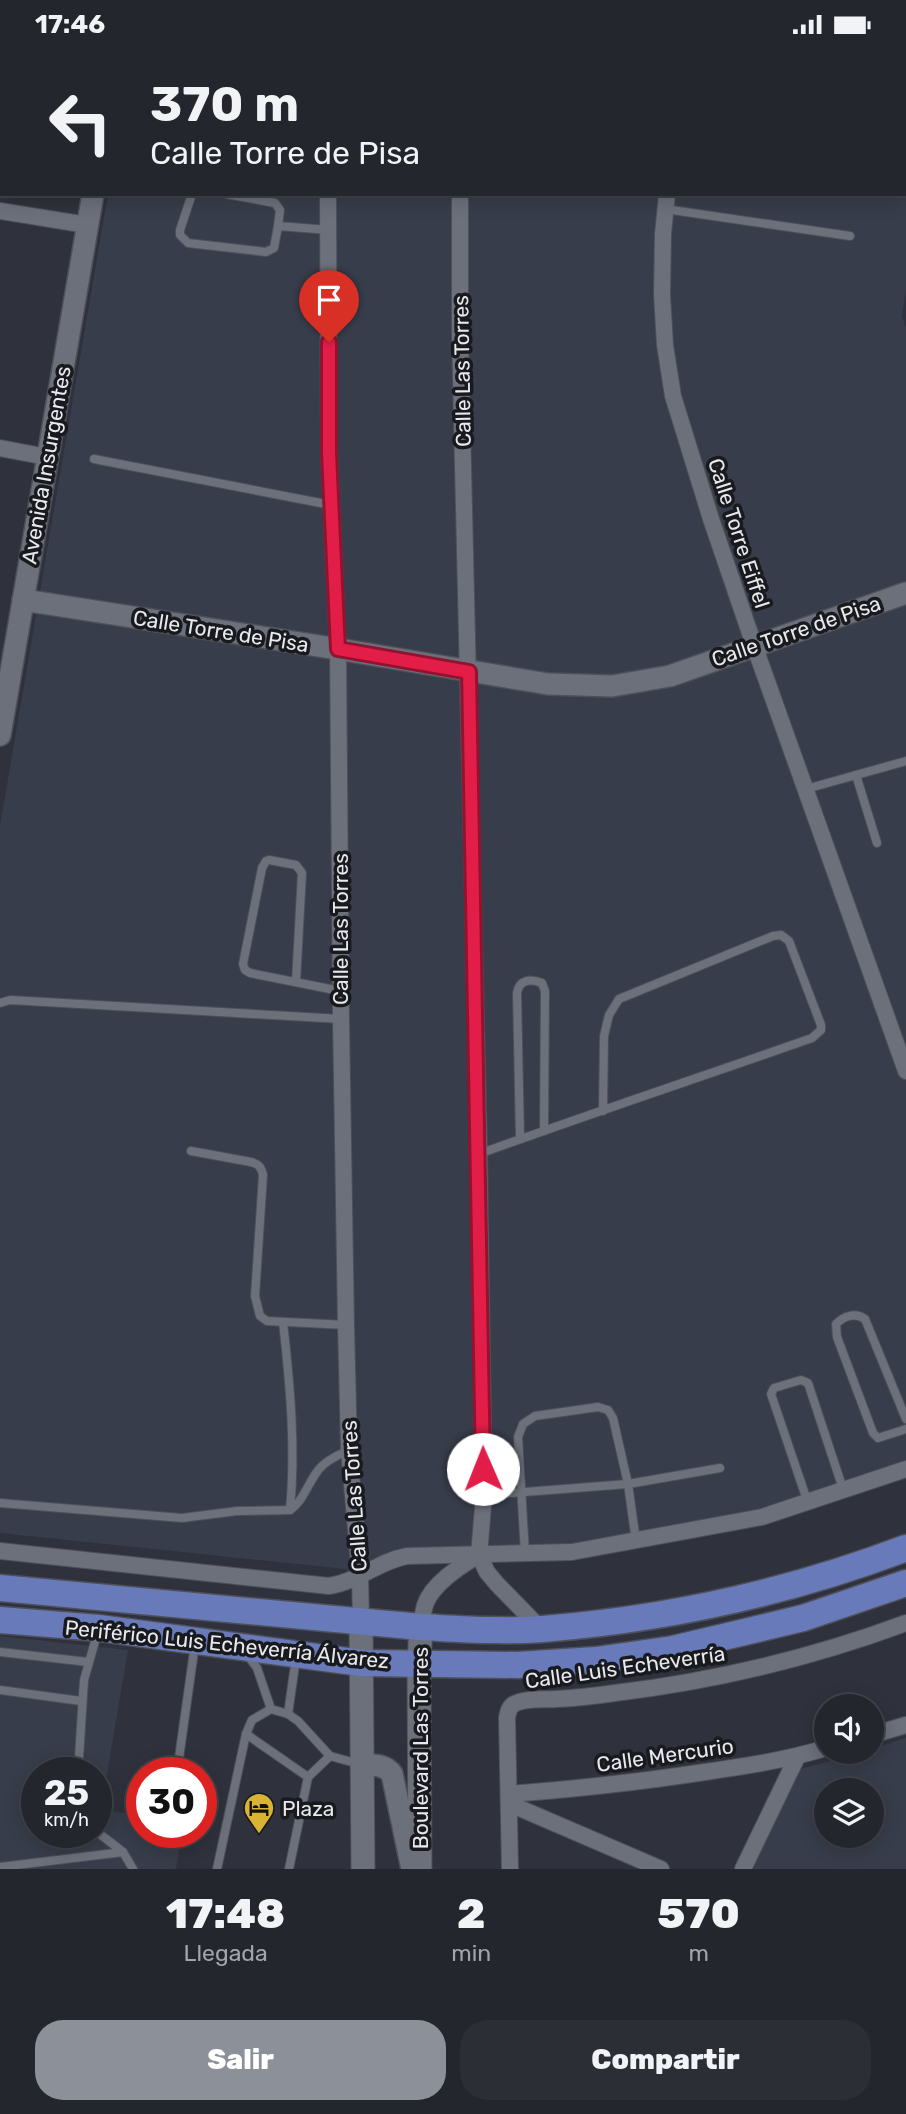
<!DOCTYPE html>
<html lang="es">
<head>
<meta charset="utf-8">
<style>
	:root { --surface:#23262d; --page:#2b2e35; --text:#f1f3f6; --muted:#a3a5aa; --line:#404349; --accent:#8c9099 }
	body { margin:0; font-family:Rubik,sans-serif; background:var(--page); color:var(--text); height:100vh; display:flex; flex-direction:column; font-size:26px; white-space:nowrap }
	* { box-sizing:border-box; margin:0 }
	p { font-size:23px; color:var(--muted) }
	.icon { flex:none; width:38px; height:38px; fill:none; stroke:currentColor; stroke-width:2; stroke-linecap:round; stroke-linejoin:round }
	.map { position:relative; height:1820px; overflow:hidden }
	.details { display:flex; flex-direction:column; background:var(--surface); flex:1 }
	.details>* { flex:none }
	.banner { position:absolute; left:0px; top:0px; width:906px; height:147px; box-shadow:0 4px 18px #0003,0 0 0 2px var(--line); background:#23262d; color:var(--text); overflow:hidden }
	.tools { position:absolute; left:814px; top:1645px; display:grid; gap:14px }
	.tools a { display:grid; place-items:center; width:70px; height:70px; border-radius:50%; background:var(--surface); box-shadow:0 4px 18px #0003,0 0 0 2px var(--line); font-size:35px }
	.speed { position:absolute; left:21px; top:1708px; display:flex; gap:14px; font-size:35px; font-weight:700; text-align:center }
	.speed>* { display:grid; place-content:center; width:91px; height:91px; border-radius:50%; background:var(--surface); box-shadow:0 4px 18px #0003,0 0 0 2px var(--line); line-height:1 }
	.speed small { font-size:18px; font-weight:400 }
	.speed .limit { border:10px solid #d22; background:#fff; color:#111 }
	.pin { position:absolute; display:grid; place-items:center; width:60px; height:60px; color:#fff; margin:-72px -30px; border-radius:50% 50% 50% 0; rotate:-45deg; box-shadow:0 0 7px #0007 }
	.pin .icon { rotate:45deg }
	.me { position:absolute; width:77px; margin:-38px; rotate:359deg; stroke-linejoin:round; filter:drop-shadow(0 0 5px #0008) }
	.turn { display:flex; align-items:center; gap:24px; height:147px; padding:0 35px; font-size:32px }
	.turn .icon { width:91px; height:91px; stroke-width:2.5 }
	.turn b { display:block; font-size:49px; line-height:60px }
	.eta { display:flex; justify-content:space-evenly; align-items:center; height:119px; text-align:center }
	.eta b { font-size:42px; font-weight:800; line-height:49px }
	.action { display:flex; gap:14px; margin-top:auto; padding:14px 35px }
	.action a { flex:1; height:80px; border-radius:28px; background:var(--accent); color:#fff; font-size:28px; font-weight:800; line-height:80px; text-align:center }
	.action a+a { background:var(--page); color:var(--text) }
	.status { display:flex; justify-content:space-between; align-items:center; height:49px; padding:0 35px; background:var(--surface); direction:ltr }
	.status svg { height:19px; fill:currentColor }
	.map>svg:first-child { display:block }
	.built { fill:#383d4b; fill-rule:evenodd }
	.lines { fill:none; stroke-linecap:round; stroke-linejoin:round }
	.service-casing { stroke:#4d5058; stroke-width:10 }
	.minor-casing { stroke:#4d5058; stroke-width:18 }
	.tertiary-casing { stroke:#4d5058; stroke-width:24 }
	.secondary-casing { stroke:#4d5058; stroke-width:25 }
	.trunk-casing { stroke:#4d5058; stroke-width:29 }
	.service { stroke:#6c707b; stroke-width:8 }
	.minor { stroke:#6c707b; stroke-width:16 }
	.tertiary { stroke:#6c707b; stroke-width:21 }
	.secondary { stroke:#6c707b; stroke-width:23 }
	.trunk { stroke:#697abb; stroke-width:26 }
	.route-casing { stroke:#92132f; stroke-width:18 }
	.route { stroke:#e11d48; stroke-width:12 }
	.labels { text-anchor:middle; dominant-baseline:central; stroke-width:7; stroke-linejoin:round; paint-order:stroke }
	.street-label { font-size:21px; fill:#e7e9ef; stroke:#191a1e }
	.poi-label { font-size:21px; fill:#e7e9ef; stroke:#191a1e; text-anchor:start }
</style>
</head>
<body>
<div class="status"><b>17:46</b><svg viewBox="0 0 49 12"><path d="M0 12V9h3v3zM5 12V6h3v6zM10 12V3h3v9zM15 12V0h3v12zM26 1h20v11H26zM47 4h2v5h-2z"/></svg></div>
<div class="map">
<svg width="906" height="1820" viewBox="0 0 906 1820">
	<rect width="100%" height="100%" fill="#2f323c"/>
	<!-- built -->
	<g class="built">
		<path d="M133 0H906V241L902 267 906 279V1422L688 1487 401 1510 359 1531 345 1520 0 1484V777L108 145H905V2H132Z"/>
		<path d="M0 1587 128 1601 101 1760 142 1767V1783H182L176 1820H0ZM37 1724H96V1783H37Z"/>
		<path d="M906 1689V1820H753L800 1720 864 1703H872V1700ZM826 1741H872V1787H826Z"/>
	</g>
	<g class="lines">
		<!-- service casing -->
		<g class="service-casing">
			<g id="service">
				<path d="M192 145 180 181V186L188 194 266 203 274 199 278 177 329 181"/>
				<path d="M226 145 275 154 280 161 278 177"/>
				<path d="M665 160 850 187"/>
				<path d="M94 410 331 456"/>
				<path d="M856 726 877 794"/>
				<path d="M806 740 906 712"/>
				<path d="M296 933 302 824 296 816 269 811 266 812 262 819 243 915 245 921 250 924 340 942"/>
				<path d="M0 954 10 951 341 970"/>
				<path d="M520 1090 517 944C519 931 530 929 542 934L545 942 544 1082"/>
				<path d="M191 1102 251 1113C259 1115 261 1118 263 1126L255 1247 260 1267 267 1272 346 1276"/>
				<path d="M479 1105C589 1065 701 1028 812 989L821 981V976L789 892 781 886 773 887 619 950 609 966 604 987 603 1062"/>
				<path d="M283 1273C290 1336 296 1398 290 1461"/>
				<path d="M906 1370 865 1270C855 1263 844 1267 836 1275L837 1288 873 1384 878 1389 906 1380"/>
				<path d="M484 1446 628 1435 720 1419"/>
				<path d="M0 1454 182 1469 237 1462 290 1461C304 1452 309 1431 320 1419 328 1410 339 1406 349 1401"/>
				<path d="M808 1454 771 1345 774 1339 801 1331 808 1334 844 1443"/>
				<path d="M525 1504 518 1388 523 1375 535 1367 598 1358 608 1361 613 1369 628 1435 636 1492"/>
				<path d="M0 1603 88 1613"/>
				<path d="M246 1604 257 1619 271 1660"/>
				<path d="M0 1641 81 1652"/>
				<path d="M288 1665 296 1609"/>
				<path d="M246 1685 308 1728"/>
				<path d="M179 1709 195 1595"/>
				<path d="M78 1724 84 1631 98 1582"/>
				<path d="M96 1782 123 1803 133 1820"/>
				<path d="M0 1818 123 1803"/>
				<path d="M217 1820 246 1685 252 1671 271 1660 288 1665 298 1672 330 1707"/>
				<path d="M289 1820 308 1728 330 1707 359 1715"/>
			</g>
		</g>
		<!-- minor casing -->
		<g class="minor-casing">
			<g id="minor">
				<path d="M324 0V2"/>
				<path d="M461 2 462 0"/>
				<path d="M692 2V0"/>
				<path d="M328 145 329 404 338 600 341 970 346 1276 349 1401 360 1527 361 1573"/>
				<path d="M460 145V287L479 1105 484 1446 479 1506 487 1523 497 1535 541 1580"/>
				<path d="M667 145 663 185 662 246 665 296 673 347 711 470 754 596 906 1022"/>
				<path d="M0 162 87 176"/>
				<path d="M0 399 47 408"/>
				<path d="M0 1502 329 1537C357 1533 379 1512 407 1507L572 1503 762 1468 906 1420"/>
				<path d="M421 1578C422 1571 423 1563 425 1556 432 1535 459 1518 477 1507"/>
				<path d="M872 1686 906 1676"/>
				<path d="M509 1745C575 1740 640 1733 705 1723 746 1717 786 1711 826 1699"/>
				<path d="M510 1755 661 1820"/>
				<path d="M510 1820 507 1669C508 1663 509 1658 514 1655 525 1649 544 1651 556 1650 576 1649 595 1647 615 1644 714 1632 812 1609 906 1574"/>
				<path d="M743 1820 797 1708"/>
			</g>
		</g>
		<!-- tertiary casing -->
		<g class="tertiary-casing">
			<g id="tertiary">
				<path d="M5 2 6 0"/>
				<path d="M117 2V0"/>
				<path d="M0 36 2 25"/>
				<path d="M23 551 338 600 548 635 612 637 670 627 906 544"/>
				<path d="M0 686 93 145"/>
				<path d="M362 1716C373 1716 385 1715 392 1725L412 1820"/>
			</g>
		</g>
		<!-- secondary casing -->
		<g class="secondary-casing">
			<g id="secondary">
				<path d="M361 1573 363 1820"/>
				<path d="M420 1820 419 1614 421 1578"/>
			</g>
		</g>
		<!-- trunk casing -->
		<g class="trunk-casing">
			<g id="trunk">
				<path d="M0 1539 421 1578C462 1580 503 1583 543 1580 667 1570 790 1543 906 1499"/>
				<path d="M0 1571 99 1579 362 1614 518 1616 596 1611 673 1600 803 1569 906 1534"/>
			</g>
		</g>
		<!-- service -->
		<use href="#service" class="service"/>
		<!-- minor -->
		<use href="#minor" class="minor"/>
		<!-- tertiary -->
		<use href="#tertiary" class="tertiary"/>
		<!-- secondary -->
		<use href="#secondary" class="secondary"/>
		<!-- trunk -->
		<use href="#trunk" class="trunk"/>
	</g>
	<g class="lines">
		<!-- route casing -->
		<g class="route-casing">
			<path id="route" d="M329 293V404L338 600 469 623 483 1420"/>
		</g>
		<!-- route -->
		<use href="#route" class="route"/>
	</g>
	<!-- icons -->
	<defs>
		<g id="hotel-pin" transform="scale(1.575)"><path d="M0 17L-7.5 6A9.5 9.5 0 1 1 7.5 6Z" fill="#d9b334" stroke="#191a1e"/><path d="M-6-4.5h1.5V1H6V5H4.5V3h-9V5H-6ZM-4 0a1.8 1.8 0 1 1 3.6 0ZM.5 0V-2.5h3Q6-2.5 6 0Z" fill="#111"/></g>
	</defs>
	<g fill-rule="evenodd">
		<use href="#hotel-pin" x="259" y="1759"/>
	</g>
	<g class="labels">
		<!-- street labels -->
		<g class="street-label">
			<text transform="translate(462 322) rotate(-91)">Calle Las Torres</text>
			<text transform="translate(46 416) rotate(-80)">Avenida Insurgentes</text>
			<text transform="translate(739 484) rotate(72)">Calle Torre Eiffel</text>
			<text transform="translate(221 582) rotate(9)">Calle Torre de Pisa</text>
			<text transform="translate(796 582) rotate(-19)">Calle Torre de Pisa</text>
			<text transform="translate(340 880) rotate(-90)">Calle Las Torres</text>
			<text transform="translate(354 1447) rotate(-94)">Calle Las Torres</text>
			<text transform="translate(227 1595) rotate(6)">Periférico Luis Echeverría Álvarez</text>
			<text transform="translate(625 1618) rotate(-8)">Calle Luis Echeverría</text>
			<text transform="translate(420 1699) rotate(-90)">Boulevard Las Torres</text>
			<text transform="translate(665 1706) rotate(-8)">Calle Mercurio</text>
		</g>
		<!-- poi labels -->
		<g class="poi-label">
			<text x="282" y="1759">Plaza</text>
		</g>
	</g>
</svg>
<div class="tools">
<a><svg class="icon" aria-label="sound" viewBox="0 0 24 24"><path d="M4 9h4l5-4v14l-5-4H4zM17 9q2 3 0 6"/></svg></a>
<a><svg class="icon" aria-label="layers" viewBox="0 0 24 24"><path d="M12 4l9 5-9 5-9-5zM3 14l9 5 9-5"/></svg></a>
</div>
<div class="speed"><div>25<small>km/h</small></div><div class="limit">30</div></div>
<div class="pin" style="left:329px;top:293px;background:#d93025"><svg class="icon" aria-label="arrive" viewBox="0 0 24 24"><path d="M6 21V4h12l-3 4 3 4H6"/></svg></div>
<svg class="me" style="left:483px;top:1420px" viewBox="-20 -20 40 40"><circle r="19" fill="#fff"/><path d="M0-13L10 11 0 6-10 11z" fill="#e11d48"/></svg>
<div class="banner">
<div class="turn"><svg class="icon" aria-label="left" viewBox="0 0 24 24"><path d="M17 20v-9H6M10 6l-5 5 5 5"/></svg><div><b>370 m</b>Calle Torre de Pisa</div></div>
</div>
</div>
<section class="details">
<div class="eta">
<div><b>17:48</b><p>Llegada</p></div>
<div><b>2</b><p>min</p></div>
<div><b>570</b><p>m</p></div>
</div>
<div class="action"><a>Salir</a><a>Compartir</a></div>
</section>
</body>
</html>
